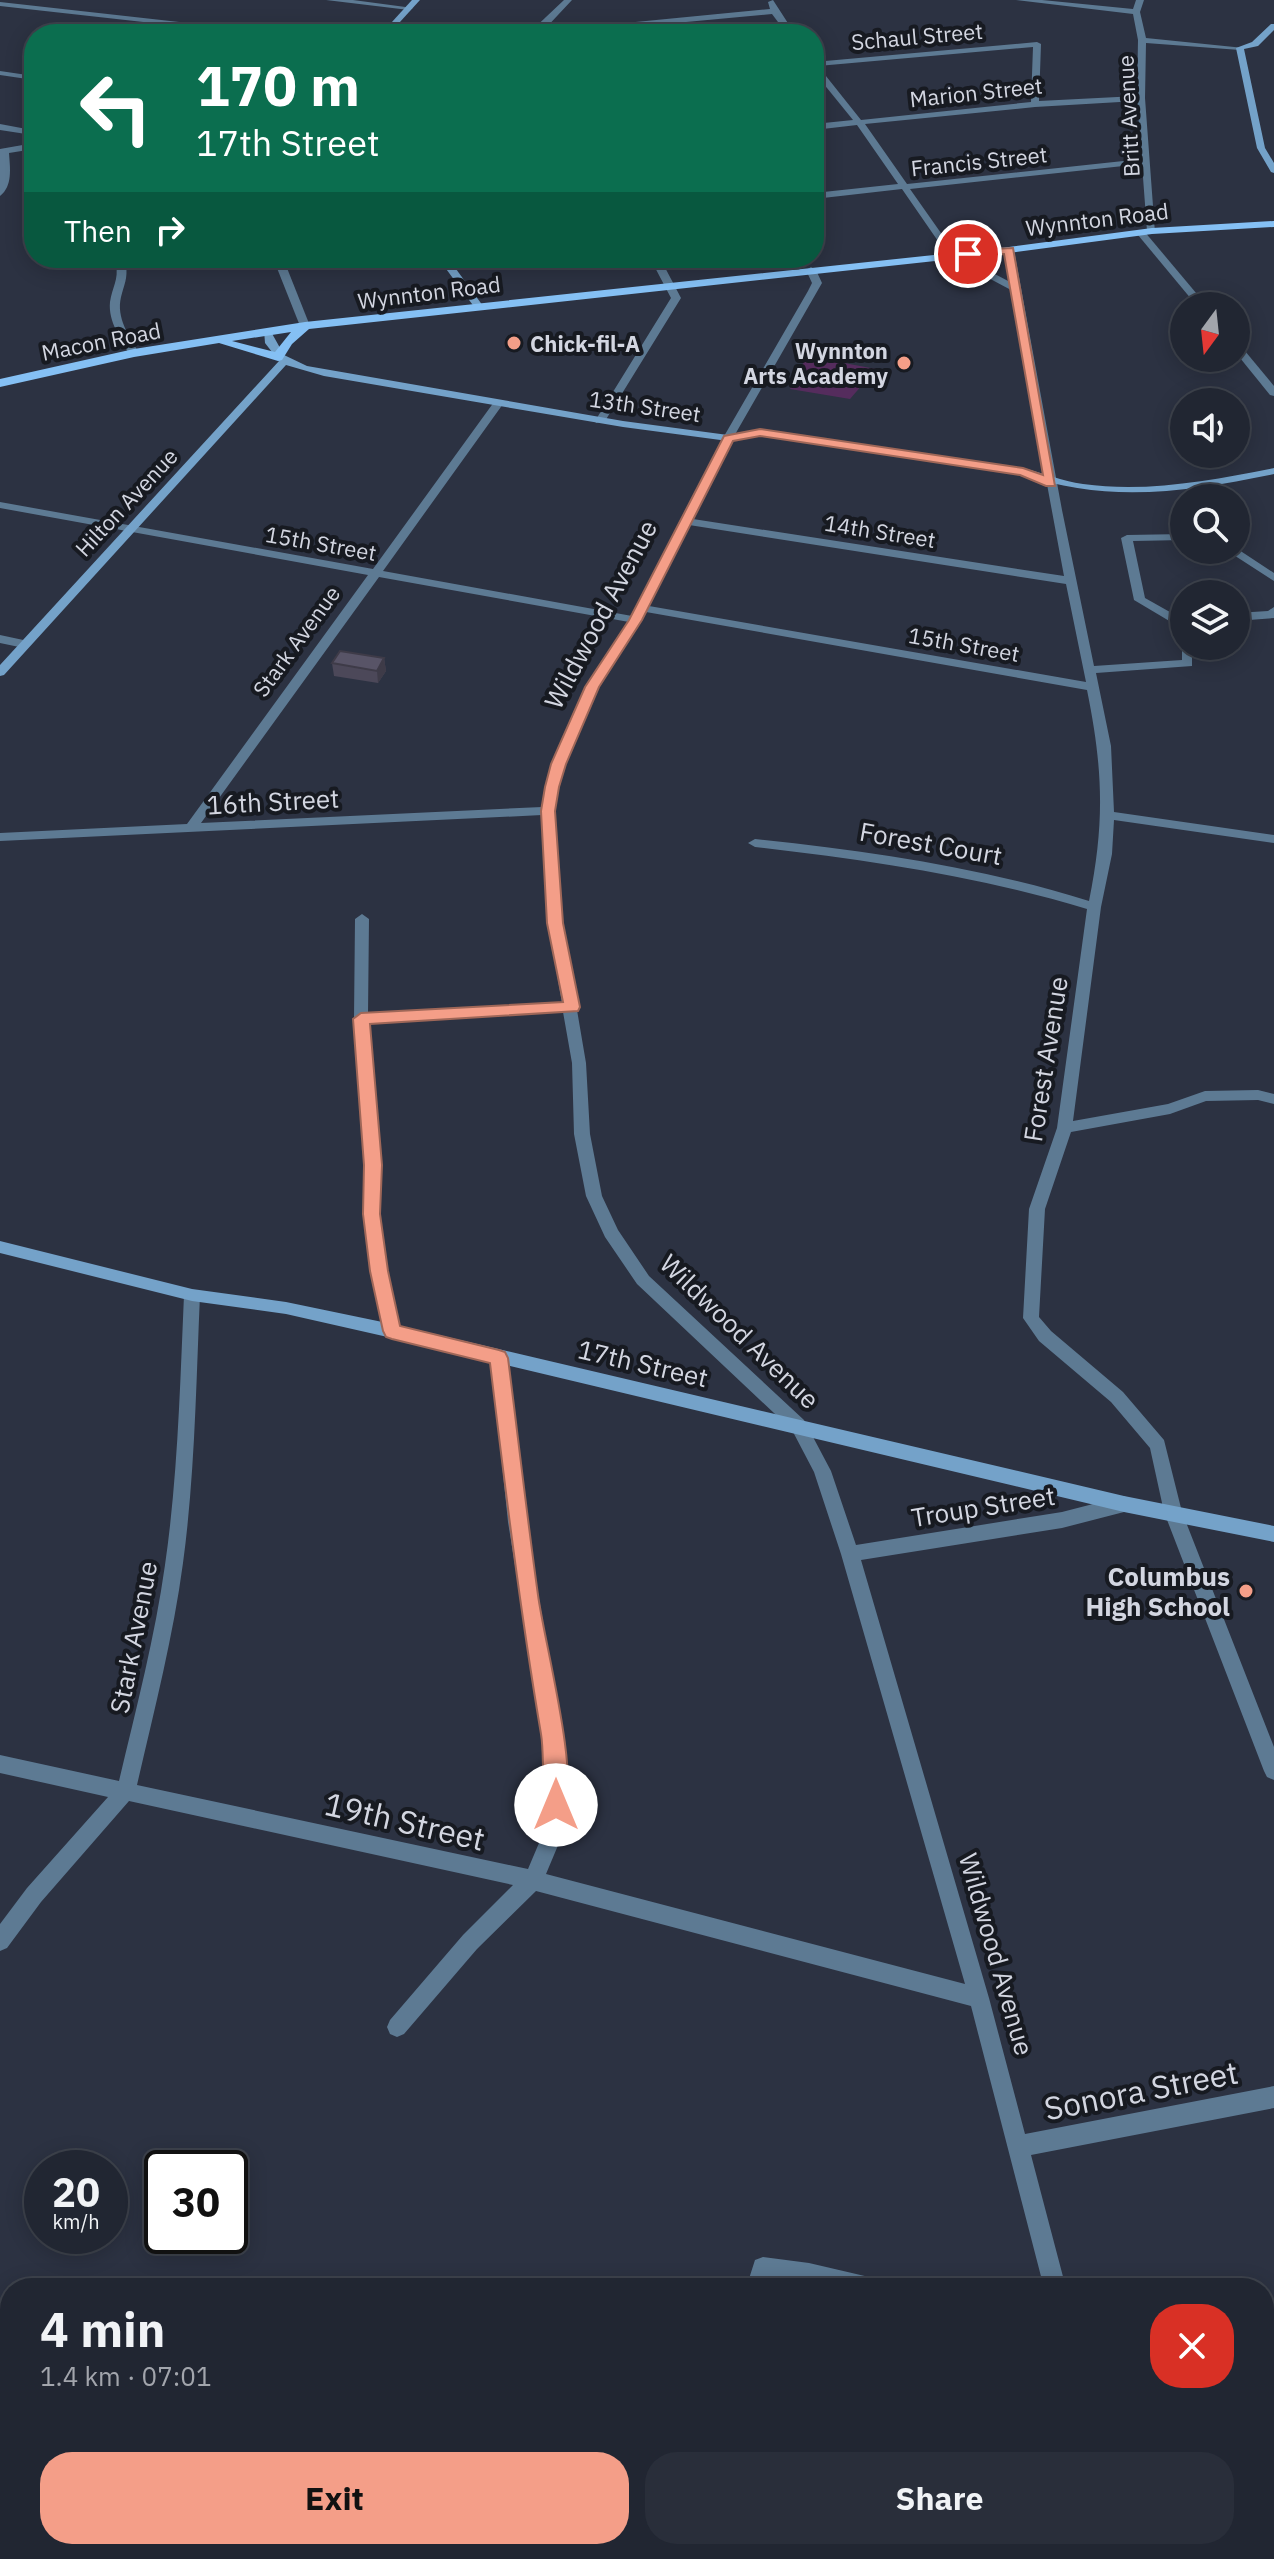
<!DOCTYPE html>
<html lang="en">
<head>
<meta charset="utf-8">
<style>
	:root { --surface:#212632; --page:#292e3a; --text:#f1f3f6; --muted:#a2a5ac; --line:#3e434d; --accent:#f49e88 }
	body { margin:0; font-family:"IBM Plex Sans",sans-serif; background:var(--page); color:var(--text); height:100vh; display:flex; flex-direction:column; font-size:30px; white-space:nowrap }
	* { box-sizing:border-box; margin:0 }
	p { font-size:26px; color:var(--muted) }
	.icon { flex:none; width:44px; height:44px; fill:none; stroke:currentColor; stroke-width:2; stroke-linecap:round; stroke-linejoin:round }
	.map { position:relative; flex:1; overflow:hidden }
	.panel { position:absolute; left:0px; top:2278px; width:1274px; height:282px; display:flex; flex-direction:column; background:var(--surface); border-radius:32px 32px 0 0; box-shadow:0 4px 20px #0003,0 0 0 2px var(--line) }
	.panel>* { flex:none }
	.banner { position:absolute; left:24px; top:24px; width:800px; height:244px; border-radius:32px; box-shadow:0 4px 20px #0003,0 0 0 2px var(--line); background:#0b6e4f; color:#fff; overflow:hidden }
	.needle { width:52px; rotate:195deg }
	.buttons { position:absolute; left:1170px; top:292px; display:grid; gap:16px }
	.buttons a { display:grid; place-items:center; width:80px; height:80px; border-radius:50%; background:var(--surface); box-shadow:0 4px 20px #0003,0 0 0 2px var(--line); font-size:40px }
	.speed { position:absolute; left:24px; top:2150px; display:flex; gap:16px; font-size:40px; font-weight:700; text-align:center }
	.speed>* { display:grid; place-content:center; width:104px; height:104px; border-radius:50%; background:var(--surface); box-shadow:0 4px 20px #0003,0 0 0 2px var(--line); line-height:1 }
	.speed small { font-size:20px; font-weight:400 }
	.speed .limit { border:4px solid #111; border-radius:12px; background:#fff; color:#111 }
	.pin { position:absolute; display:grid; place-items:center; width:68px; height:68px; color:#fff; margin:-34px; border:4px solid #fff; border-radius:50%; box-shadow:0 2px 8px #0007 }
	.me { position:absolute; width:88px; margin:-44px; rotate:0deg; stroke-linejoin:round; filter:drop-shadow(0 0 6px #0008) }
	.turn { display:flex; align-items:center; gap:28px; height:168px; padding:0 40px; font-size:36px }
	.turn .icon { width:104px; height:104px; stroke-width:2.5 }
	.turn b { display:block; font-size:56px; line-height:68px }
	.then { display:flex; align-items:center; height:76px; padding:0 40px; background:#0003; gap:16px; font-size:30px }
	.round { display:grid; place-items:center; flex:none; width:84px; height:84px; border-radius:32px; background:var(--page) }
	.headline { display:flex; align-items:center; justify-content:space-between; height:136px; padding:0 40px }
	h1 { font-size:48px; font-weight:700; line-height:60px }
	.primary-button { display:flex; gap:16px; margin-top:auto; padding:16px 40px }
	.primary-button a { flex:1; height:92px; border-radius:32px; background:var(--accent); color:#111; font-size:32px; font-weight:700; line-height:92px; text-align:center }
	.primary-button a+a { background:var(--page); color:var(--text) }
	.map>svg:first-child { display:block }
	.green { fill:#552c5d }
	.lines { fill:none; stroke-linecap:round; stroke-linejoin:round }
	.street { fill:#5d7a93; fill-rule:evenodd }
	.secondary { fill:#74a2c9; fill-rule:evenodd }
	.primary { fill:#85c0f4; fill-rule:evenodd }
	.wall { fill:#4c4859 }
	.shaded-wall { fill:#3e3b48 }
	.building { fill:#585467; stroke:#3e3b48; stroke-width:2 }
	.route { fill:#f49e88; stroke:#9f6758; stroke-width:2 }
	.poi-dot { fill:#f49e88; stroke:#171a21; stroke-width:3 }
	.labels { text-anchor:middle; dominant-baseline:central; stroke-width:8; stroke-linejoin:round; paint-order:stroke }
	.far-street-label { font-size:22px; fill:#d3d6e1; stroke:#171a21 }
	.far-poi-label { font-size:22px; font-weight:bold; fill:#d3d6e1; stroke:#171a21; text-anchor:start }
	.street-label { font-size:26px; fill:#d3d6e1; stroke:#171a21 }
	.poi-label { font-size:26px; font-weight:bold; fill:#d3d6e1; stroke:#171a21; text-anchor:end }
	.near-street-label { font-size:32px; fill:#d3d6e1; stroke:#171a21 }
</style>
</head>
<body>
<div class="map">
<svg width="1274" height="2559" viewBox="0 0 1274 2559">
	<rect width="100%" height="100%" fill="#2c3242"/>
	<!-- green -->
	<path class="green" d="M807 356 876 369 850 399 790 389Z"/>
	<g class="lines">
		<!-- street -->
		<g class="street">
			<path d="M326 0H353L413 8 409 10Z"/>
			<path d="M564 0H572L543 31 770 9 768 2 773 0 795 34H787L772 14 557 34H528Z"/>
			<path d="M1016 0H1042L1133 9 1136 0H1144L1140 12 1146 38 1244 48 1240 50 1146 43 1145 98 1155 233 1147 231 1142 164 910 189 955 253 1010 282 1004 250 1009 247 1014 250 1062 510 1094 666 1182 660V643L1192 646V666L1096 673 1111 746 1114 812 1274 835V843L1114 820 1112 854 1101 907 1073 1121 1168 1104 1205 1091 1258 1090 1274 1094V1104L1258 1100 1206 1101 1170 1114 1071 1132 1045 1209 1039 1317 1051 1331 1123 1392 1164 1440 1182 1512 1274 1747V1780L1267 1777 1264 1771 1164 1512 1150 1448 1111 1402 1039 1341 1023 1318 1029 1209 1057 1128 1087 909C978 876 868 860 755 847L748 843 755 839C868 851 980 867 1089 901 1105 822 1103 769 1087 690L646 612 598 687 565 764 554 811 562 923 576 1003 579 1007 577 1010 586 1063 590 1134 602 1196 618 1230 649 1276 804 1420 831 1471 856 1545 1062 1512 1124 1496 1130 1499 1133 1504 1130 1509 1124 1512 1062 1528 861 1560 989 1998 1025 2134 1274 2086V2108L1031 2155 1066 2288H1044L971 2006 536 1891 477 1949 404 2034 397 2037 390 2034 387 2027 390 2020 463 1935 513 1885 129 1801 41 1902 7 1948 0 1951V1924L27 1888 108 1797 0 1773V1755L119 1781C136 1709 155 1637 165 1565 178 1475 180 1385 184 1295L186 1290H198L200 1295C196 1385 195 1474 183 1563 173 1638 154 1711 137 1785L528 1869 539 1843 546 1805V1757L508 1522 491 1358 493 1353H505L507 1358 526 1522 566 1757V1805L559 1843 546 1874 965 1984 841 1554 814 1472 792 1430 637 1284 605 1237 586 1196 574 1134 572 1063 563 1012 369 1024 381 1165 379 1214 387 1271 400 1331 398 1336H386L384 1331 371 1271 363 1214 365 1165 354 1019 355 919 362 914 369 919 368 1014 562 1003 548 923 542 815 0 841V833L187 824 368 575 0 508V502L373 569 494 402 498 401 503 404 383 571 632 616 723 438 808 291 812 283 806 270 811 267 816 270 822 283 733 438 693 519 1064 576 1011 290 949 257 902 189 814 199V193L898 184 857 125 814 130V124L853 120 814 72V62L1037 42 1041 44 1039 101 1137 96 1138 40 1133 14ZM1033 47 1031 102 861 120 818 66ZM1137 101 1142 159 907 184 865 124 1035 107ZM689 525 1066 584 1086 682 649 606ZM379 577 629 622 586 687 553 764 542 807 201 823Z"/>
			<path d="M0 2 215 26 219 28 215 30 0 6Z"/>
			<path d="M0 71 34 76V80L0 75Z"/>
			<path d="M0 124 32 130 34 139 26 134 0 130Z"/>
			<path d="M34 143V149L9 153C10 168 13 186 0 196V149Z"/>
			<path d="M1138 231H1144L1207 306H1197L1138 235Z"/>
			<path d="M273 258H283L310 326 308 328 300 326Z"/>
			<path d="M650 258H660L681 298 605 421 596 423 595 421 671 298Z"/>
			<path d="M121 262 126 265C128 278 124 285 121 297 116 318 129 336 139 353L134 356 130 355C121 340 108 321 110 302 112 288 119 279 116 265Z"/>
			<path d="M1236 344 1240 345 1274 386V396L1270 395 1236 353Z"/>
			<path d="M1184 534V540L1133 541 1145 598 1177 616H1184V624L1171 622 1134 600 1121 538 1127 535Z"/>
			<path d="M1236 548 1274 573V581L1226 550H1236Z"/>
			<path d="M1274 607V618L1236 621V613L1268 611Z"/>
			<path d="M0 635 28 641 30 644 24 648 0 643Z"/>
			<path d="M763 2257 809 2263 869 2277 877 2280 880 2288H821L771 2280 768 2288H746L755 2260Z"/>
			<path d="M704 2550H728L727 2559H703Z"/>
			<path d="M1119 2550H1143L1146 2559H1122Z"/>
		</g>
		<!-- secondary -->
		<g class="secondary">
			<path d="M412 0H420L389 34H381Z"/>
			<path d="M1271 24H1274V30L1258 46 1244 49 1265 148 1274 163V173L1271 172 1257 148 1236 48 1252 42Z"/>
			<path d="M438 258H448L483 306 481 308H475Z"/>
			<path d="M264 330H270L284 355 307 366 623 421 728 435 760 430 1023 468C1043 473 1062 481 1083 484 1147 493 1212 480 1274 468V474C1186 492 1108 504 1021 474L760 436 728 441 623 427 324 376 286 365 4 675 0 676V665L279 361 265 343Z"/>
			<path d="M0 1241 192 1289 286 1302 392 1324 1124 1496 1274 1526V1542L1124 1512 392 1338 286 1314 192 1301 0 1253Z"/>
		</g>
		<!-- primary -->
		<path class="primary" d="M1274 221V227L1152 234 1009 253 309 329 292 344 282 360 278 361 219 343 134 357 0 387V379L134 349 305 322 1009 247 1152 228ZM291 332 275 352 232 341Z"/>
	</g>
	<!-- wall -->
	<path class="wall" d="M384 658 386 671 378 683 334 676 332 663Z"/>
	<!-- shaded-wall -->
	<path class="shaded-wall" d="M384 658 386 671 378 683 377 671Z"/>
	<!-- building -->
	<path class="building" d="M340 651 384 658 377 671 332 663Z"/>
	<!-- route -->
	<path class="route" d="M1013 248 1055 486H1046L1020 475 760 436 733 441 642 620 599 687 566 764 559 787 555 811 563 923 580 1007 578 1011 370 1024 382 1165 380 1214 388 1271 400 1326 499 1350 505 1352 508 1358C518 1437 527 1516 538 1595 544 1641 580 1775 564 1812L556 1815 549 1812C540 1793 545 1757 541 1734 520 1610 505 1487 490 1363L392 1339 386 1337 383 1331 370 1271 363 1214 364 1165 353 1019 361 1013 563 1002 547 923 541 811 545 787 551 764 585 687 629 620 724 436 760 429 1023 468 1043 475 1004 254 968 257 962 254 968 250Z"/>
	<!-- markers -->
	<g class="poi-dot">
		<circle cx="514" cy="343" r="8"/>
		<circle cx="904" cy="363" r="8"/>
		<circle cx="1246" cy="1591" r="8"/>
	</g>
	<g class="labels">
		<!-- far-street labels -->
		<g class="far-street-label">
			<text transform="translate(917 36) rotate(-5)">Schaul Street</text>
			<text transform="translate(976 92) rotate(-6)">Marion Street</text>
			<text transform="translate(1128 116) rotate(-93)">Britt Avenue</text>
			<text transform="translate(979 161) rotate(-6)">Francis Street</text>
			<text transform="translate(1097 219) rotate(-7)">Wynnton Road</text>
			<text transform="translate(429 292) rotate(-7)">Wynnton Road</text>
			<text transform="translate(101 341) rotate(-11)">Macon Road</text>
			<text transform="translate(645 406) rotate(8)">13th Street</text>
			<text transform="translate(126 502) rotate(-47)">Hilton Avenue</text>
			<text transform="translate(880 531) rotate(9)">14th Street</text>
			<text transform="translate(321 543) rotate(10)">15th Street</text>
			<text transform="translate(296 641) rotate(-54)">Stark Avenue</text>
			<text transform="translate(964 644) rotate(10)">15th Street</text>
		</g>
		<!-- far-poi labels -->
		<g class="far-poi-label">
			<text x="530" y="343">Chick-fil-A</text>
			<text x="888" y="350" text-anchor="end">Wynnton<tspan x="888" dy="25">Arts Academy</tspan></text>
		</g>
		<!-- street labels -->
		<g class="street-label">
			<text transform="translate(600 614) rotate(-62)">Wildwood Avenue</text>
			<text transform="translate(273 801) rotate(-3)">16th Street</text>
			<text transform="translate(931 843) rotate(10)">Forest Court</text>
			<text transform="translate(1045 1059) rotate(-81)">Forest Avenue</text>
			<text transform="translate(740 1331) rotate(44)">Wildwood Avenue</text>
			<text transform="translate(643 1363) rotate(13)">17th Street</text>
			<text transform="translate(983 1506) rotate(-9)">Troup Street</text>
			<text transform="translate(133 1637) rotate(-79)">Stark Avenue</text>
			<text transform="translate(997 1954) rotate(74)">Wildwood Avenue</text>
		</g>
		<!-- poi labels -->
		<g class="poi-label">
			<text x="1230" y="1576">Columbus<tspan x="1230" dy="30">High School</tspan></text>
		</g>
		<!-- near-street labels -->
		<g class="near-street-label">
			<text transform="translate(405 1821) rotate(13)">19th Street</text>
			<text transform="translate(1141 2090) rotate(-11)">Sonora Street</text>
		</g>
	</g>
</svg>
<div class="buttons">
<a><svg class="needle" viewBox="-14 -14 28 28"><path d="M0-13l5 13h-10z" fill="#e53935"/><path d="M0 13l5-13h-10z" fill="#a2a5ac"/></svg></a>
<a><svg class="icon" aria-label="sound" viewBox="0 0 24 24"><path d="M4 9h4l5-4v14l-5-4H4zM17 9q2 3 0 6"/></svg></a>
<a><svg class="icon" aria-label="search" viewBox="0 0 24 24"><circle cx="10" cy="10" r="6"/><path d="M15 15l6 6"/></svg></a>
<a><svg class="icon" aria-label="layers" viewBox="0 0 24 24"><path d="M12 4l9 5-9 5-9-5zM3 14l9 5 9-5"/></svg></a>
</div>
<div class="speed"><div>20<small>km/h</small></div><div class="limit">30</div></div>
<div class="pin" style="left:968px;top:254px;background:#d93025"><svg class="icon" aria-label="arrive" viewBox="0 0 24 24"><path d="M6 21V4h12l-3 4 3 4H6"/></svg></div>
<svg class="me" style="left:556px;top:1805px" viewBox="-20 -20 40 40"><circle r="19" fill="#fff"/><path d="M0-13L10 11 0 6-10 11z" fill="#f49e88"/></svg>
<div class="banner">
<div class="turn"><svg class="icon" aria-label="left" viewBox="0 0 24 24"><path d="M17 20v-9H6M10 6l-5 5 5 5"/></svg><div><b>170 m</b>17th Street</div></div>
<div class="then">Then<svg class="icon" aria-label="right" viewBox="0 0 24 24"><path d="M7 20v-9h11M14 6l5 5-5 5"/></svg></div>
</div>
<section class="panel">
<div class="headline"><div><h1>4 min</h1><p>1.4 km · 07:01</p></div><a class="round" style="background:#d93025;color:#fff"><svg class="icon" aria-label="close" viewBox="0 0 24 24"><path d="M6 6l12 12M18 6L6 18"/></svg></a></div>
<div class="primary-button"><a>Exit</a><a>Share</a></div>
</section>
</div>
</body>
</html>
